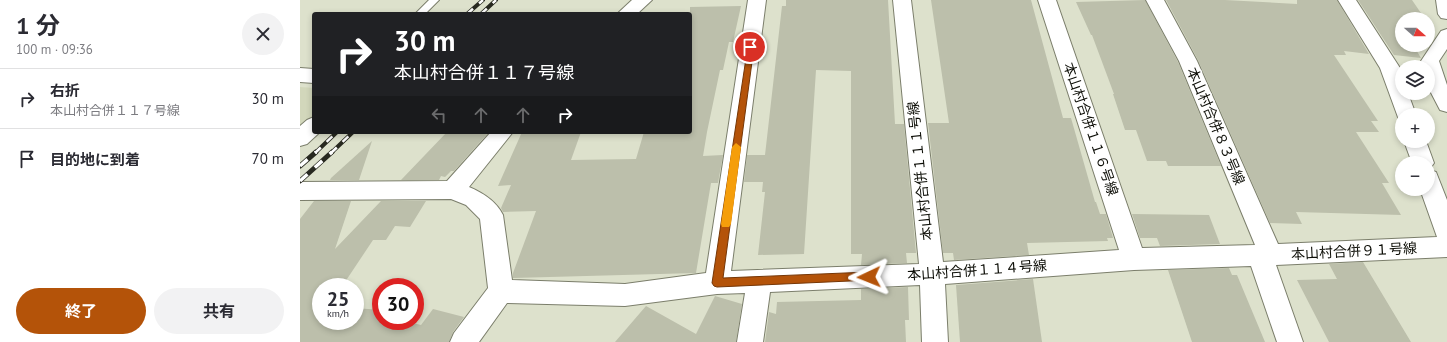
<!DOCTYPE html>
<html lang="ja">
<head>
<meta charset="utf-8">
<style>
	:root { --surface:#fff; --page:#f2f2f3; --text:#2b2b33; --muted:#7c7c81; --line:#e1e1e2; --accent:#b45309 }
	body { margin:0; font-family:"PT Sans","Noto Sans JP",sans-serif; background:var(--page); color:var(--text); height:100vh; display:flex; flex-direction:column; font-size:15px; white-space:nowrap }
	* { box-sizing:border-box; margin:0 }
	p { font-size:13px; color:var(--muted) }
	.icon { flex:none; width:22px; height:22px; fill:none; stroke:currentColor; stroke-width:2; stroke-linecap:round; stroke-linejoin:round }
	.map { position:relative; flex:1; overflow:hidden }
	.drawer { display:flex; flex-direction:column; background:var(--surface); width:300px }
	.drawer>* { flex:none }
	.hud { position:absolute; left:12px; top:12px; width:380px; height:122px; border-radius:4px; box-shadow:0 2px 6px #0003; background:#202124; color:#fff; overflow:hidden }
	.needle { width:26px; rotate:111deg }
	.controls { position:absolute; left:1095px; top:12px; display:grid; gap:8px }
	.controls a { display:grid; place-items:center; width:40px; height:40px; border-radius:50%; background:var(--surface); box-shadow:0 2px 6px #0003; font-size:20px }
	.speed { position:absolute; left:12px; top:278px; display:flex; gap:8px; font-size:20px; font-weight:700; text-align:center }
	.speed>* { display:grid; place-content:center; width:52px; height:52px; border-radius:50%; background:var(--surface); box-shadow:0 2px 6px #0003; line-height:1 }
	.speed small { font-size:10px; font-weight:400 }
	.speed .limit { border:6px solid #d22; background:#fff; color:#111 }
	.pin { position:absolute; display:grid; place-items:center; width:34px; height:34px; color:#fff; margin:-17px; border:2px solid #fff; border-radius:50%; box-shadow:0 1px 4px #0007 }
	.me { position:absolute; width:44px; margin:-22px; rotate:268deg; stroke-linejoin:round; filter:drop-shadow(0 0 3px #0008) }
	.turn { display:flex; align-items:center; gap:14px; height:84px; padding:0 16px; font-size:18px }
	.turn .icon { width:52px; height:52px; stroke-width:2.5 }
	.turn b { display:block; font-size:28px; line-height:34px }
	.lanes { display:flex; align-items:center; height:38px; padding:0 16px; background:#0003; justify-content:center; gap:20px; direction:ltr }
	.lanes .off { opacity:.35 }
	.round { display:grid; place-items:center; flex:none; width:42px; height:42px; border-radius:21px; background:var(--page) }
	.summary { display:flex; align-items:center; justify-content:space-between; height:68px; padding:0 16px }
	h1 { font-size:24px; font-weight:700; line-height:30px }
	.cta { display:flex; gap:8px; margin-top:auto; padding:8px 16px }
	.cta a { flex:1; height:46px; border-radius:24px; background:var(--accent); color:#fff; font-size:16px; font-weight:700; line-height:46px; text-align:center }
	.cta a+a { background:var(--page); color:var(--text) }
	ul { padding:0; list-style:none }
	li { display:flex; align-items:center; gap:12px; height:60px; padding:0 16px; border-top:1px solid var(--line) }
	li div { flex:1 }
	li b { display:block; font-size:15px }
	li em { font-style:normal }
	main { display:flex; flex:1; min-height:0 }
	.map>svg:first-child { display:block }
	.built { fill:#d2d7bb }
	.building { fill:#bcbfab }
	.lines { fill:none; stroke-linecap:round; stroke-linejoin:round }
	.service-casing { stroke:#7b7e6b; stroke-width:2 }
	.minor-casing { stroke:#7b7e6b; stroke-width:2 }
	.service { fill:#fff; fill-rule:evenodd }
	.minor { fill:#fff; fill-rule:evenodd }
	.rail-far1-casing { stroke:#282920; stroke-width:4 }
	.rail-casing { stroke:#282920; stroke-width:5 }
	.rail-far1 { stroke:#fff; stroke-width:2.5; stroke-dasharray:8; stroke-linecap:butt }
	.rail { stroke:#fff; stroke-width:3.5; stroke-dasharray:10; stroke-linecap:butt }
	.route { fill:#b45309; stroke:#753606 }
	.slow { fill:#f59e0b }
	.labels { text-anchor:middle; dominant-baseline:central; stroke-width:3.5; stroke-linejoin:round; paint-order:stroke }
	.street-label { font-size:14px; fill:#0d0e07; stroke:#fff }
</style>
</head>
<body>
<main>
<section class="drawer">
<div class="summary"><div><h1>1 分</h1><p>100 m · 09:36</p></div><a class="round"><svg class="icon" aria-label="close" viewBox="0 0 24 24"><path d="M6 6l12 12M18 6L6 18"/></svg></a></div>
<ul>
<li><svg class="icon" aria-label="right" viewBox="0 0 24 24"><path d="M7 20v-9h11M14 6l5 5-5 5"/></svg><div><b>右折</b><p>本山村合併１１７号線</p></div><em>30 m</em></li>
<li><svg class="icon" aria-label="arrive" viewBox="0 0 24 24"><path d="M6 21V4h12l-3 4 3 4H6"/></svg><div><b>目的地に到着</b></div><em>70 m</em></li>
</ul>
<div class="cta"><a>終了</a><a>共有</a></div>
</section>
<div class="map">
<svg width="1147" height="342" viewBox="0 0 1147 342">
	<rect width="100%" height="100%" fill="#dde1cc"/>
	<!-- built -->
	<path class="built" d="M0 87 14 88V118L0 130Z"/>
	<!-- building -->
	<g class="building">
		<path d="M486 0H588L595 124H604L616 253H606L607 263 561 265 562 254H551V71L516 70 504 254 458 255 465 192H462L463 182H444L447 155H465L482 6H486Z"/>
		<path d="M631 0H731L763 118H771L795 202H796L800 214H806L813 238H807L808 241 727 243 729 255 654 260 653 253H643L628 123H649Z"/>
		<path d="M845 0 878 62 921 166H868L866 161H847L836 130H825L813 94H814L792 35H791L776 2Z"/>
		<path d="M866 0H925L997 4V0H1037L1069 54 1044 51 1046 55H1034L1078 121H1071L1079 132H1056L1089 183H1082L1101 215 996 212 1002 224 970 223 898 60Z"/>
		<path d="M1058 0H1112L1125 19H1102V45H1124L1126 49 1115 48 1121 58 1094 55Z"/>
		<path d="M441 6 433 42H429L423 70H420L407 132 403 156 423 155 418 183H411L396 273 213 278V273L236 211 203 212 201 208 211 185 198 186 222 132H281L271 160 336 159 344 132H390V7Z"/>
		<path d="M147 132H189L154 171H151L145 177 141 176 139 180H101Z"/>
		<path d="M72 141 59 180H30L31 178Z"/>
		<path d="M14 201H51L35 249 81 201H126L110 227 95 226 86 240H73L45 282H37L43 285 42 287H21V321H55V308L81 310V321H105L121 325 133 309 164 317 153 332 149 342H0V219Z"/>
		<path d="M832 214 909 215 920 244 860 246 857 238H840Z"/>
		<path d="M1063 262 1111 342H1029L997 280 1037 279 1029 264Z"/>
		<path d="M929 268 932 275H937L965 342H892L868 270Z"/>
		<path d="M733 279 742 342H660L656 285Z"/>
		<path d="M608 287 609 320H605L606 342H465L469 312 476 314 477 302 561 300V289Z"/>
		<path d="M415 296 442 304 436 342H315L346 306 396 334Z"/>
	</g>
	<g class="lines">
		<!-- service casing -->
		<g class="service-casing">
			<path id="service" d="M129 0H139L125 14H115Z"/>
		</g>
		<!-- minor casing -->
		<g class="minor-casing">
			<g id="minor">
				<path d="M332 0H352L337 14H317Z"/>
				<path d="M448 0H466L431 271 619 264 593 0H611L643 262 819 250 738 0H756L842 248 955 245 879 61 846 0H864L897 61 978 244 1137 237 1120 189H1128V163H1112L1104 141H1126L1134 163 1129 170 1136 172 1147 200V257L976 265 1003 342H977L951 266 834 270 645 284 648 342H622L620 285 470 292 463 342H437L445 293 417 294 325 306 207 303 179 342H150L154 333 188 288 180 219 166 205 151 199 0 200V182L147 181 191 132H213L169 187C183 193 196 201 203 215L212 280 325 284 406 273Z"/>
				<path d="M1038 0H1056L1100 68 1102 75V93H1108L1116 115H1102V121L1099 120 1080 68Z"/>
				<path d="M1136 0H1147V19L1141 18 1138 14Z"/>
				<path d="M1147 29V49L1139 61 1147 85V112L1140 110 1128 87V67H1122L1121 61 1141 31Z"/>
				<path d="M0 68 14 69V83L0 82Z"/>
				<path d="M14 117V132H20L7 144 0 146V126L7 120Z"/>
			</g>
		</g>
		<!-- service -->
		<use href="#service" class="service"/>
		<!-- minor -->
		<use href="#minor" class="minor"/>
		<!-- rail-far1 casing -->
		<g class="rail-far1-casing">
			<g id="rail-far1">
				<path d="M167 14 183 0"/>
				<path d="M181 14 196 0"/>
				<path d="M15 153 37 132"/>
				<path d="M31 153 53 132"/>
			</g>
		</g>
		<!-- rail casing -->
		<g class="rail-casing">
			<g id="rail">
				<path d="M0 166 16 152"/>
				<path d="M0 181 32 152"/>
			</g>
		</g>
		<!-- rail-far1 -->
		<use href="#rail-far1" class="rail-far1"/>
		<!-- rail -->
		<use href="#rail" class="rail"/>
	</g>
	<!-- route -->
	<path class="route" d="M448 45H450L454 47 423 278 569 272 572 274 574 277 572 280 417 287 414 286 412 283Z"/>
	<!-- slow -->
	<path class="slow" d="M436 143 441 147 431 224 429 227H422L421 224 432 147Z"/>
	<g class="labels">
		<!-- street labels -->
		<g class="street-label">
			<text transform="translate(916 126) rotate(67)">本山村合併８３号線</text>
			<text transform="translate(791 129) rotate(71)">本山村合併１１６号線</text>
			<text transform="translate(620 171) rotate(-96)">本山村合併１１１号線</text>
			<text transform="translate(1054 251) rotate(-3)">本山村合併９１号線</text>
			<text transform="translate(677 270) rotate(-4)">本山村合併１１４号線</text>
		</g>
	</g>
</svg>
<div class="controls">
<a><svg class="needle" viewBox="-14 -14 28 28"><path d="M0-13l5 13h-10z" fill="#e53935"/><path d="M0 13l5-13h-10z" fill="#7c7c81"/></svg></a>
<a><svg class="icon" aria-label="layers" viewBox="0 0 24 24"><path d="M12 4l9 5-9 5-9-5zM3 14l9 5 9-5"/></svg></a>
<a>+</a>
<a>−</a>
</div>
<div class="speed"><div>25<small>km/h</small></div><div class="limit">30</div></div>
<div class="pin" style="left:450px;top:47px;background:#d93025"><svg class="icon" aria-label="arrive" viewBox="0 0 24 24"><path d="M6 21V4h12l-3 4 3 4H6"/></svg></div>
<svg class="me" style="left:569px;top:277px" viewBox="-20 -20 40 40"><path d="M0-17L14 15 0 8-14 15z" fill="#b45309" stroke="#fff" stroke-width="4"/></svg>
<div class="hud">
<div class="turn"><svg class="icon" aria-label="right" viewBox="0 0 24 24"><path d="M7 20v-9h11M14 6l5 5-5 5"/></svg><div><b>30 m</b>本山村合併１１７号線</div></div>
<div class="lanes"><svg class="icon off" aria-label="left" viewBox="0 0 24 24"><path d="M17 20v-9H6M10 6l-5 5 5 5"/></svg><svg class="icon off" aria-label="ahead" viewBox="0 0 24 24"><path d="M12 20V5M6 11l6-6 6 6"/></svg><svg class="icon off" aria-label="ahead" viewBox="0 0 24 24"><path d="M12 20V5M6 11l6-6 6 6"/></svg><svg class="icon" aria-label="right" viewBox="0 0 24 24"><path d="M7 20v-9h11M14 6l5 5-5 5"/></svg></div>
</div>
</div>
</main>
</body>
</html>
